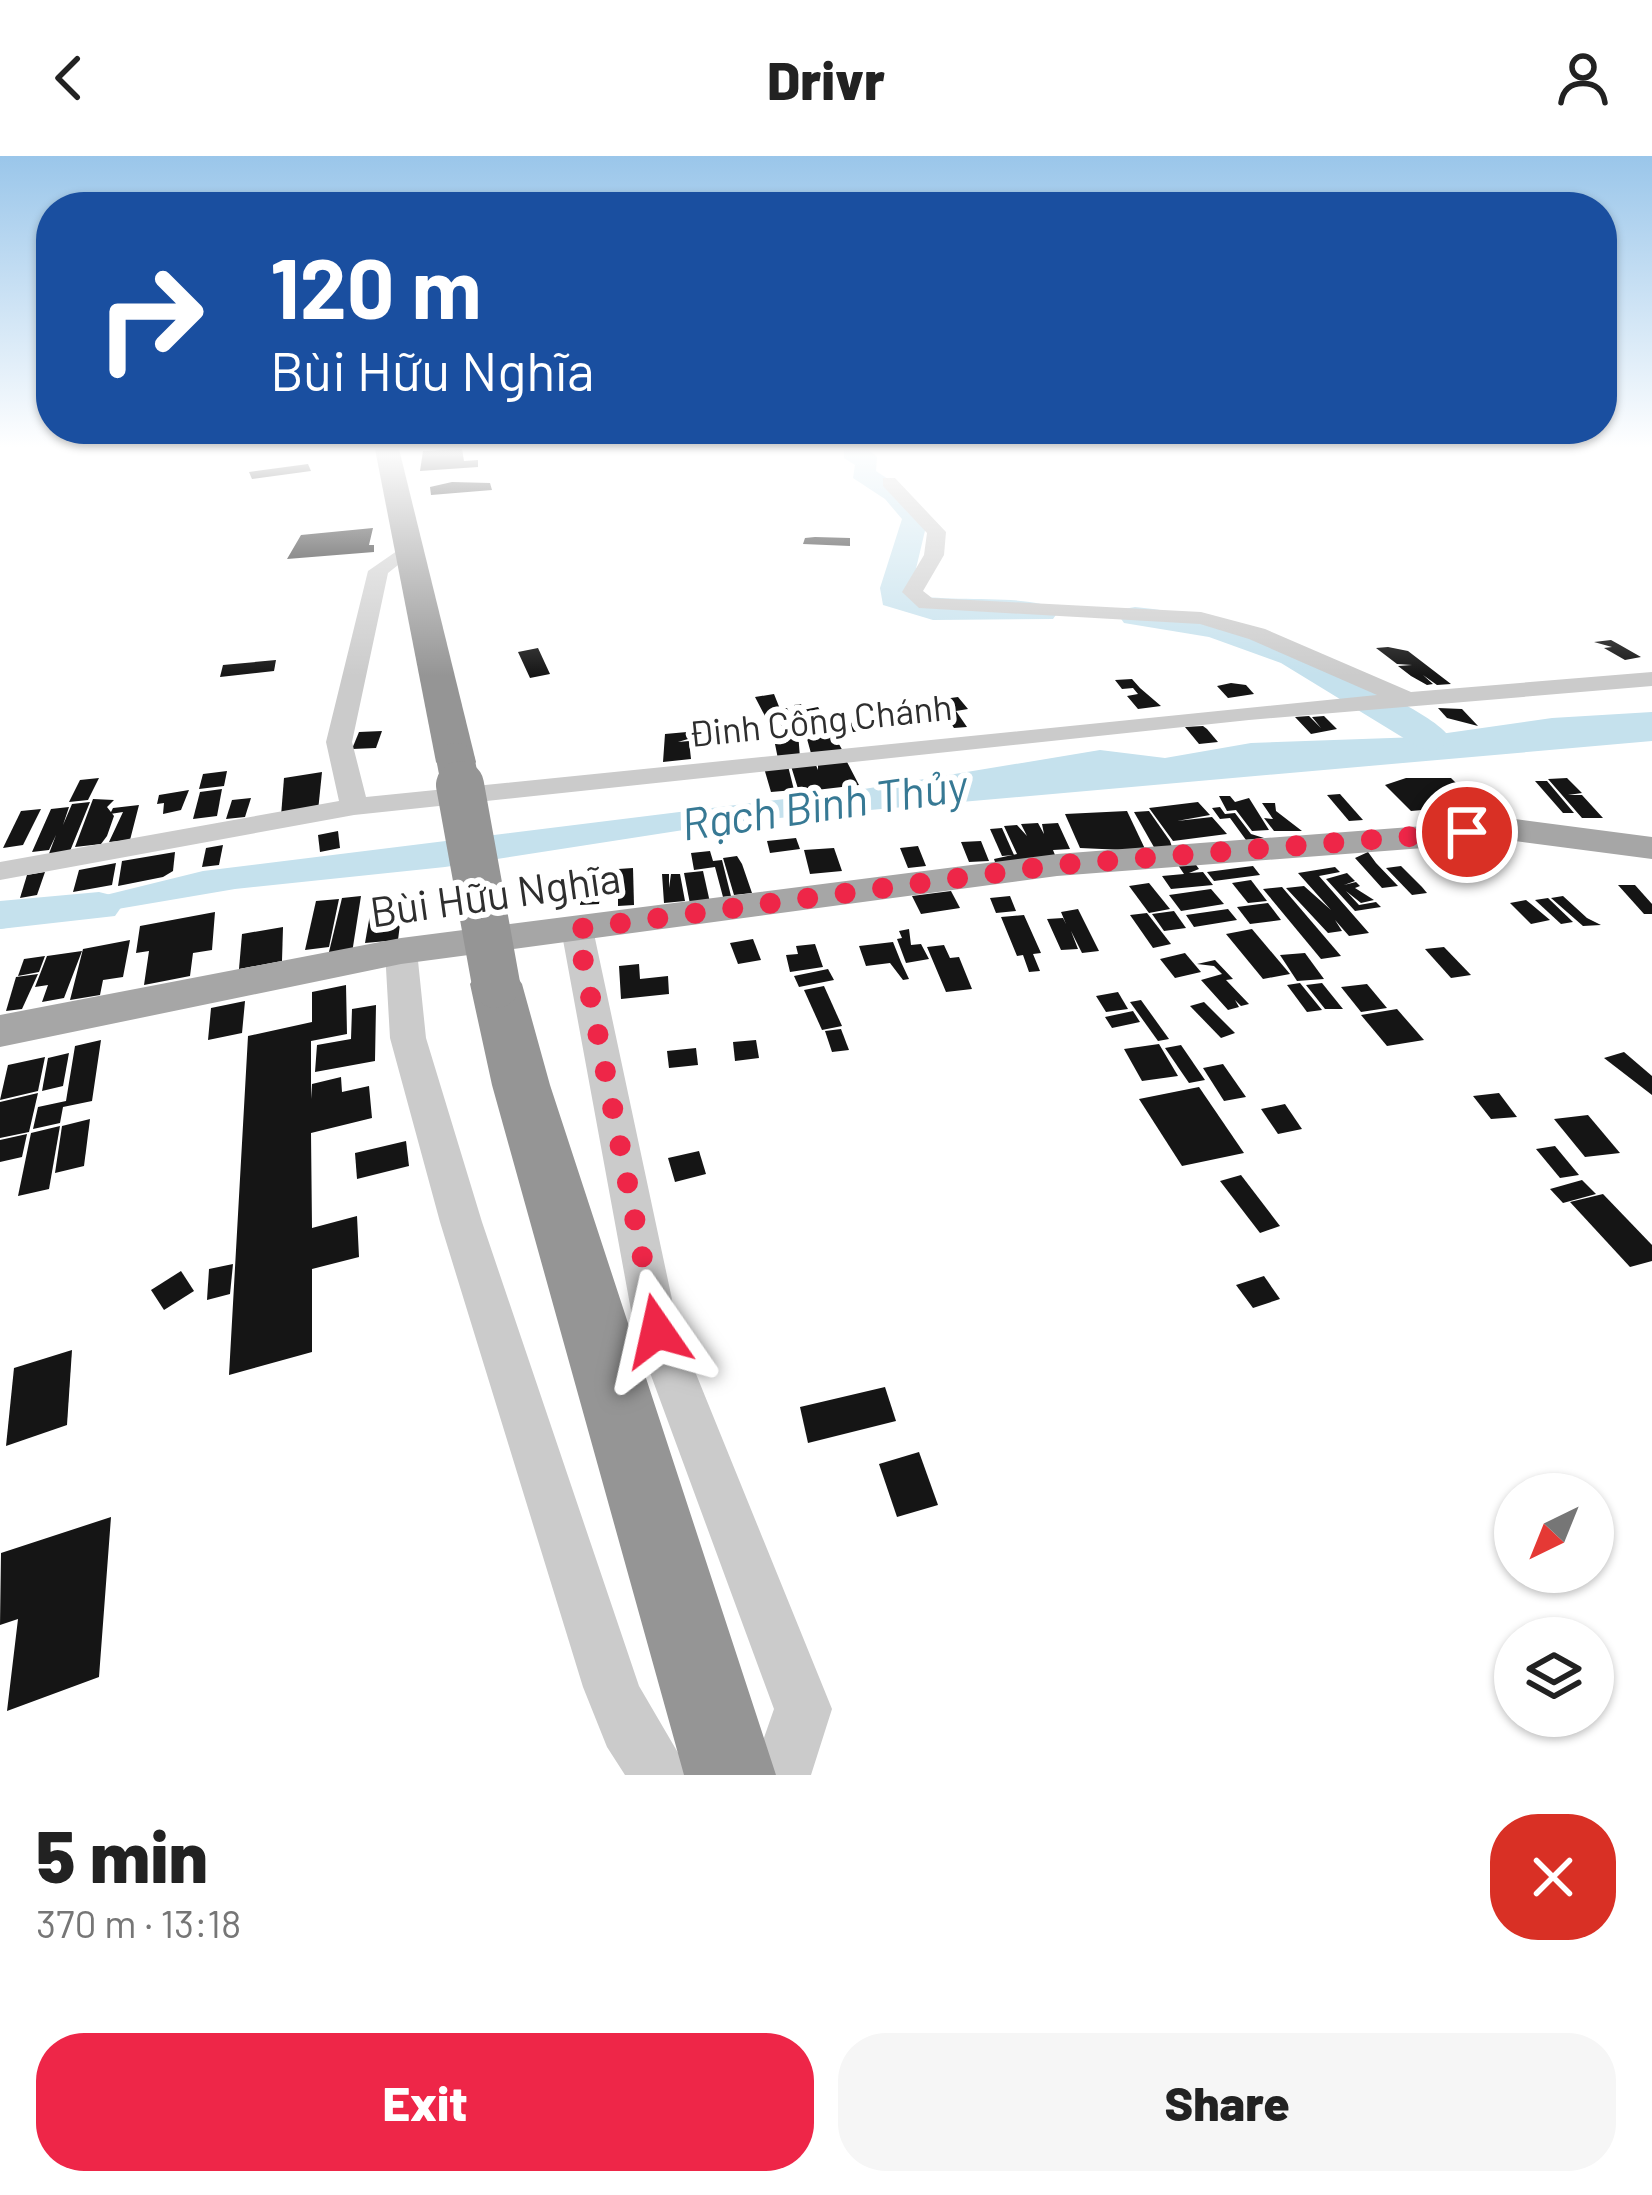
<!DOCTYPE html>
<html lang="en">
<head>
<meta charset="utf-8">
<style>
	:root { --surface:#fff; --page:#f6f6f6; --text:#222; --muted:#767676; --accent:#ee2648 }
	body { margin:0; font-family:Barlow,sans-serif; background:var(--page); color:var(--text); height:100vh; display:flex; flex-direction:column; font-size:45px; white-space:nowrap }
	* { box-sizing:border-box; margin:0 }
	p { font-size:39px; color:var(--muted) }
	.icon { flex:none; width:66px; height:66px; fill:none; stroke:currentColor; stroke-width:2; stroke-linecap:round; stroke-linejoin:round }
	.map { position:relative; height:1619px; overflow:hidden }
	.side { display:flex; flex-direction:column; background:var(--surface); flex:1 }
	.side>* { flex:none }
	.top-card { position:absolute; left:36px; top:36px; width:1581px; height:252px; border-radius:48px; box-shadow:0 3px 9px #0004; background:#1a4fa0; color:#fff; overflow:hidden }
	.needle { width:78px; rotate:223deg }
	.buttons { position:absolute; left:1494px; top:1317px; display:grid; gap:24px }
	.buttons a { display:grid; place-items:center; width:120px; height:120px; border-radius:50%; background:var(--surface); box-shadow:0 3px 9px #0004; font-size:60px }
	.pin { position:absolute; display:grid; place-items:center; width:102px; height:102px; color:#fff; margin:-51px; border:6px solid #fff; border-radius:50%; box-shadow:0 3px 12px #0007 }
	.me { position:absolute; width:132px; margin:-66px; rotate:349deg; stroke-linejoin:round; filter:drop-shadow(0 0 9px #0008) }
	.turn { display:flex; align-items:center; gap:42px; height:252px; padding:0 36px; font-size:54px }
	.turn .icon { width:156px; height:156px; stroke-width:2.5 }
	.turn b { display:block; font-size:84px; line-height:102px }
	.round { display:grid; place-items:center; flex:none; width:126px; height:126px; border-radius:48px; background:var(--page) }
	.headline { display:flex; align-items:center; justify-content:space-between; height:204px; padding:0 36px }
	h1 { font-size:72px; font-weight:800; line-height:90px }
	.primary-button { display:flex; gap:24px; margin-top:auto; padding:24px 36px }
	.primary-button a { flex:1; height:138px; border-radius:48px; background:var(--accent); color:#fff; font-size:48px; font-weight:800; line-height:138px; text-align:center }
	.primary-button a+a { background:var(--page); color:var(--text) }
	header { display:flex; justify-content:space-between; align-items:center; height:156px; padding:0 36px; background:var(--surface); font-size:54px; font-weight:800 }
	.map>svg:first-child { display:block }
	.water { fill:#c5e1ed }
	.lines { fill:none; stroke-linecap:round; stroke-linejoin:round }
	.river { fill:#c5e1ed; fill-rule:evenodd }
	.building { fill:#151515 }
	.minor { fill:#cbcbcb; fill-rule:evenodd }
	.major { fill:#a6a6a6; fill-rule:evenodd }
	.highway { fill:#959595; fill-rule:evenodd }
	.highway-bridge-far1 { stroke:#959595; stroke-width:38 }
	.highway-bridge { stroke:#959595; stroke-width:48 }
	.route { stroke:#ee2648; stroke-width:21; stroke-dasharray:0 37.8 }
	.labels { text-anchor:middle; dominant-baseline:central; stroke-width:12; stroke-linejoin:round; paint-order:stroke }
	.far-street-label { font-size:36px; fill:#2e2e2e; stroke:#fff }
	.street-label { font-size:42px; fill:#2e2e2e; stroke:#fff }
	.water-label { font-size:45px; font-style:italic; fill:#377994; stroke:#fff }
</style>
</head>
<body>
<header><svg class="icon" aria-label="back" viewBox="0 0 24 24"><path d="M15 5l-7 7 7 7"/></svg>Drivr<svg class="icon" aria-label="person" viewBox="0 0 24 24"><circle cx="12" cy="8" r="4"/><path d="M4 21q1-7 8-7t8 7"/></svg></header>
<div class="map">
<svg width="1652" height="1619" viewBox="0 0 1652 1619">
	<rect width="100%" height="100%" fill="#fff"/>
	<!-- water -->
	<path class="water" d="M1652 556V585L735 666 445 711 235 733 0 773V765L203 715 858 634 1100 594 1165 602 1251 587 1419 581 1552 562Z"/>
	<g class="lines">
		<!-- river -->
		<g class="river">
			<path d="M844 293H868L877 301 876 315 903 333 928 362 910 438C943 448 1039 436 1058 456L1053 463 933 464 883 449 880 432 902 363 885 343 853 322 855 309 844 302Z"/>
			<path d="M1135 451C1232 460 1317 493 1399 545 1417 556 1440 567 1452 584L1433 595 1420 592 1281 507 1209 481 1124 467 1119 460 1124 453Z"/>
			<path d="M99 736 115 740 122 750 115 760 0 773V745Z"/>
		</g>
	</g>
	<!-- building -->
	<g class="building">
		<path d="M462 293 464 305 478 304V311L420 315 423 295Z"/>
		<path d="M308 308 311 315 252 323 249 316Z"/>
		<path d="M452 326 490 327 492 334 431 339 430 331Z"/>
		<path d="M373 372 369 389H374V396L287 403 301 379Z"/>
		<path d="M805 382 815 381 850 382V390L803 388Z"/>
		<path d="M1611 484 1620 489 1641 501 1625 504 1604 492 1612 491 1594 486Z"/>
		<path d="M1388 491 1408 495 1451 528 1437 529 1423 519 1433 528 1427 529 1411 520 1398 510 1412 509 1397 508 1376 492Z"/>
		<path d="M538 492 550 518 530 522 518 496Z"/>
		<path d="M276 504 274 515 220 521 223 509Z"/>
		<path d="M1132 523 1140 532 1161 550 1138 553 1127 540 1138 538 1133 532 1122 533 1115 524Z"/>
		<path d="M1231 527 1246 529 1254 538 1228 542 1217 530Z"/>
		<path d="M774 538 780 553 787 552 793 565 797 563 800 602 778 603 775 588 786 587 782 571 774 553 775 561 766 562 755 541Z"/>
		<path d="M958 541 968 553 956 555 967 571 954 572 936 544Z"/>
		<path d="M801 548 803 554 818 551 844 597 812 601 803 568 815 566 801 565 794 549Z"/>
		<path d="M1438 552 1462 553 1478 570 1447 562Z"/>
		<path d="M883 559 888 572 853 576 850 567Z"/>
		<path d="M1309 560 1321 572 1312 561 1324 560 1337 573 1311 578 1295 561Z"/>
		<path d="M1203 570 1207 573 1218 586 1199 588 1185 571Z"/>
		<path d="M382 575 376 592 352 593 359 576Z"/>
		<path d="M687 576 688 583 678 586 689 585 691 603 663 606 665 578Z"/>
		<path d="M846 604 859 629 799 636 791 610 815 607 818 614V607Z"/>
		<path d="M788 610 794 634 771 636 764 612Z"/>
		<path d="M227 615 224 630 199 633 203 618Z"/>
		<path d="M322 616 318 655 281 660 284 622Z"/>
		<path d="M99 622 88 644 69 646 80 624Z"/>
		<path d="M1406 622H1451L1478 649 1411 655 1385 629Z"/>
		<path d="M1567 622 1582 637 1568 639H1582L1603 662H1582L1548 623Z"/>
		<path d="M1535 625H1547L1574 657H1563Z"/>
		<path d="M222 633 217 660 193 663 200 636Z"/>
		<path d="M189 634 181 654 163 658 164 647 157 648 159 639Z"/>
		<path d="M1340 638 1363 664 1349 665 1327 639Z"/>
		<path d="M1219 640H1230L1235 646 1249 642 1269 674 1252 675 1236 654 1227 655Z"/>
		<path d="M251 642 245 661 226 663 232 644Z"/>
		<path d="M93 643 114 644 107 651 114 660 107 680 101 688 75 691Z"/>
		<path d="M90 646 68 700 47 703 56 679 49 694 32 696 51 653 69 651 63 669 72 648Z"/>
		<path d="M1198 646 1210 659 1177 665 1212 661 1227 678 1173 685 1149 652Z"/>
		<path d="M1262 647H1275L1276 655 1302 675H1274L1264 662 1273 663Z"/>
		<path d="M139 649 130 684 109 686 123 656 110 658 113 652Z"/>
		<path d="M1220 651 1225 658 1235 657 1251 678 1264 682 1246 684 1230 662 1220 663 1212 652Z"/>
		<path d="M41 653 23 689 3 692 21 655Z"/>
		<path d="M1127 655 1146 695 1080 692 1065 658Z"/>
		<path d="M1149 655 1170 685 1172 691 1155 693 1134 656Z"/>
		<path d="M1038 667 1044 678 1042 668 1058 667 1070 693 1053 694 1057 704 996 709 994 703 1017 698 1004 670 1017 669 1027 680 1021 668Z"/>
		<path d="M1002 672 1014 699 1002 700 990 673Z"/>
		<path d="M338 675 340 692 320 696 318 679Z"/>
		<path d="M796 682 800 693 770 697 767 685Z"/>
		<path d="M981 685 989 705 969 706 961 686Z"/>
		<path d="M223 689 219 709 202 711 206 692Z"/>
		<path d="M918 690 926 710 908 712 900 692Z"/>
		<path d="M834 692 842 715 810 718 804 694Z"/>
		<path d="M710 695 713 705 722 704 731 740 723 741 715 711 694 714 691 697Z"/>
		<path d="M175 696 173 715 163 721 118 730 122 705Z"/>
		<path d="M1368 696 1376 707 1398 730 1382 732 1355 702Z"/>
		<path d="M737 700 742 708 752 737 734 739 723 702Z"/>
		<path d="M1191 702 1199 713 1189 717 1203 716 1213 729 1171 733 1162 720 1184 718 1178 709Z"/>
		<path d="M116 707 112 729 73 736 79 714Z"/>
		<path d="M1253 710 1260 719 1214 725 1207 716Z"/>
		<path d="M1401 710 1422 731 1427 737 1412 739 1386 712Z"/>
		<path d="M1335 711 1340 716 1319 720 1369 777 1349 780 1335 764 1342 775 1328 777 1286 732 1304 730 1331 754 1298 717Z"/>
		<path d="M633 712 634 749 618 750V713Z"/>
		<path d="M604 715 599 748 580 749 583 717Z"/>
		<path d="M703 715 711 751 691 753 684 717Z"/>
		<path d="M45 716 37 739 20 742 27 719Z"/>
		<path d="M1347 717 1355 725 1344 729 1356 726 1360 730 1355 732 1374 744 1361 747 1346 735 1359 749 1376 746 1381 751 1355 755 1326 723Z"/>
		<path d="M662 718H669V732L671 718H680L685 745 664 747Z"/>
		<path d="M1251 724 1267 745 1248 747 1232 727Z"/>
		<path d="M1149 727 1170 753 1149 757 1129 730Z"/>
		<path d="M1618 729H1635L1652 748V758H1644Z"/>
		<path d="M1282 731 1341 800 1321 803 1263 733Z"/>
		<path d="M1211 733 1224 748 1181 755 1169 739Z"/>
		<path d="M951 735 960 752 921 758 912 740Z"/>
		<path d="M361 740 352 797 328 800 342 742Z"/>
		<path d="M1010 740 1016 755 996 757 990 742Z"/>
		<path d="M1563 740 1587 762 1601 769 1583 770 1551 742Z"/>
		<path d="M1548 742 1573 766 1561 768 1535 744Z"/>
		<path d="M339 743 329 791 305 794 316 745Z"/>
		<path d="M403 744 398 784 365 787 372 747Z"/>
		<path d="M1526 744 1531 748 1550 764 1531 768 1510 747Z"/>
		<path d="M1268 747 1281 764 1250 768 1237 751Z"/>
		<path d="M1078 753 1099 795 1082 797 1071 775 1078 793 1061 794 1047 763 1063 762 1066 768 1061 756Z"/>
		<path d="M1228 753 1237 764 1194 771 1186 759Z"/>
		<path d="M1174 755 1186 772 1164 775 1152 758Z"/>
		<path d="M215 756 212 794 193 797 190 820 144 829 149 795 136 797 140 770Z"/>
		<path d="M1147 757 1171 788 1153 792 1130 759Z"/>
		<path d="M1024 759 1041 797 1033 798 1040 815 1029 816 1023 799 1017 800 1001 761Z"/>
		<path d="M283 771 282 805 239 813 242 778Z"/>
		<path d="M909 773 911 789 921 788 929 803 906 807 897 783 902 782 899 775Z"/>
		<path d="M1252 773 1290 818 1263 823 1226 778Z"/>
		<path d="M753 783 761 804 738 808 730 787Z"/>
		<path d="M130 784 123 821 103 824 100 839 70 844 83 793Z"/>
		<path d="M893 786 901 806 909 823 903 824 890 807 866 810 859 790Z"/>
		<path d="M815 788 823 811 790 816 786 799 798 798 796 790Z"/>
		<path d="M944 789 950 802 959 801 972 833 946 836 927 791Z"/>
		<path d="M1444 791 1471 819 1451 822 1425 793Z"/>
		<path d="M82 795 64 842 42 846 48 829 35 831 47 800Z"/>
		<path d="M1185 797 1201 816 1175 822 1160 803Z"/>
		<path d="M1305 797 1324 823 1297 825 1280 799Z"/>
		<path d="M45 800 39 816 18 820 24 803Z"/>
		<path d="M1215 804 1233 823 1226 824 1249 848 1241 850 1235 844 1239 851 1228 854 1201 824 1222 818 1214 810 1197 808Z"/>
		<path d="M639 808 640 823 668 820 669 838 621 843 619 810Z"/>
		<path d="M828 813 834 824 799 831 794 820Z"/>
		<path d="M38 818 22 853 6 855 16 821Z"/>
		<path d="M1300 827 1322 854 1307 856 1287 829Z"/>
		<path d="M1322 827 1343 853H1325L1306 829Z"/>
		<path d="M1367 828 1387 852 1361 856 1341 831Z"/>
		<path d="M346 829 347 878 311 885V943L312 928 341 921 342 936 369 930 372 962 311 977 312 1072 357 1060 359 1101 312 1113V1196L229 1219 248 880 312 866V836Z"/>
		<path d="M824 830 842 870 822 874 804 834Z"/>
		<path d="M1118 836 1128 853 1106 856 1096 840Z"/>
		<path d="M1141 844 1169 883 1158 885 1130 846Z"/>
		<path d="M245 845 242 877 208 884 211 852Z"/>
		<path d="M1204 846 1235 877 1221 882 1190 850Z"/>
		<path d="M376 849 375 905 315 916 317 889 351 883 352 853Z"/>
		<path d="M1397 853 1424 884 1387 890 1361 859Z"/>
		<path d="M1133 855 1140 866 1112 872 1105 861Z"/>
		<path d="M841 873 849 894 832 896 825 875Z"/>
		<path d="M101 884 92 945 63 951 60 967 33 973 38 951 66 945 75 890Z"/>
		<path d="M756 884 759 902 735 905 733 886Z"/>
		<path d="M1159 888 1178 920 1142 925 1124 893Z"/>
		<path d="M1181 889 1205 924 1189 927 1165 892Z"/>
		<path d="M696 892 698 909 669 912 667 895Z"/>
		<path d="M1624 896 1652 920V939L1604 902Z"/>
		<path d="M69 897 63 930 42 935 48 902Z"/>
		<path d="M45 901 38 935 0 944 8 909Z"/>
		<path d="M1223 908 1246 941 1224 945 1203 912Z"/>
		<path d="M1199 931 1244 997 1182 1010 1139 943Z"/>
		<path d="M38 937 29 976 0 982V946Z"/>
		<path d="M1499 937 1517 961 1491 963 1473 940Z"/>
		<path d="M1285 948 1302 973 1278 978 1261 953Z"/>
		<path d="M1588 959 1620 997 1585 1001 1554 963Z"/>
		<path d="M90 963 84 1010 55 1017 62 970Z"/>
		<path d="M60 970 49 1033 18 1040 31 977Z"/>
		<path d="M27 978 22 1001 0 1006V984Z"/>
		<path d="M406 985 409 1010 357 1023 355 997Z"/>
		<path d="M1555 990 1579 1019 1560 1022 1536 993Z"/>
		<path d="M699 995 706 1018 675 1026 668 1002Z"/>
		<path d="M1241 1019 1280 1070 1260 1077 1220 1025Z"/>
		<path d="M1582 1024 1596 1038 1563 1047 1550 1033Z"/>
		<path d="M1603 1038 1652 1089V1105L1630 1111 1570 1046Z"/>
		<path d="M233 1108 230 1138 207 1144 209 1113Z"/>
		<path d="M181 1115 194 1135 164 1154 151 1134Z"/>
		<path d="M1264 1120 1280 1143 1253 1152 1236 1129Z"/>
		<path d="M72 1194 67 1269 6 1290 14 1212Z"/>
		<path d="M885 1231 896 1265 808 1287 800 1251Z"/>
		<path d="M919 1296 938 1349 897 1361 879 1308Z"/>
		<path d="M111 1361 99 1521 7 1555 18 1463 0 1469 1 1397Z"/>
	</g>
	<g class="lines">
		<!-- minor -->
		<g class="minor">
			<path d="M883 322H895L946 376 944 399 923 435 932 442 1201 456 1265 473 1411 536 1652 516V530L1249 564 354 659 0 724V706L339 645 326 586 368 415 407 388 417 394 388 417 352 586 366 641 1377 539 1249 483 1200 468 919 452 902 436 924 399 927 377 883 330Z"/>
			<path d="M577 763 593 773 679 1176 832 1553 811 1619H751L774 1553 635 1176 561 773Z"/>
			<path d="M401 784 417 795 426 882 482 1066 639 1530 691 1619H625L607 1591 583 1531 440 1066 390 882 385 795Z"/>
		</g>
		<!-- major -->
		<path class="major" d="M1515 663 1652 681V703L1515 685 1057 720 401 808 0 891V859L401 782 1057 698Z"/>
		<!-- highway -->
		<g class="highway">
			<path d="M375 293H399L476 606 470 615H442L436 606Z"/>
			<path d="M496 811 514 816 522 828 550 929 776 1619H684L492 929 470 828 478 816Z"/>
		</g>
		<!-- highway-bridge-far1 -->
		<path class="highway-bridge-far1" d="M456 606 461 632"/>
		<!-- highway-bridge -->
		<path class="highway-bridge" d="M460 629 496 828"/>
	</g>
	<!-- sky -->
	<linearGradient id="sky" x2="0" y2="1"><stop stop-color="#9ac6ea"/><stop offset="0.56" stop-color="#fff"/><stop offset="1" stop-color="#fff" stop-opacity="0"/></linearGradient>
	<rect width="1652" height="520" fill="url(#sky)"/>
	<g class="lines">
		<!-- route -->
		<path class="route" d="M657 1175 577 773 1057 709 1467 676"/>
	</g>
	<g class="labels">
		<!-- far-street labels -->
		<g class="far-street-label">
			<text transform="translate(820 563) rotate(-6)">Đinh Công Chánh</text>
		</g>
		<!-- street labels -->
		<g class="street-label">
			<text transform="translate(495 737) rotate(-8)">Bùi Hữu Nghĩa</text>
		</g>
		<!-- water labels -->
		<g class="water-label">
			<text transform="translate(824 647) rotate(-8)">Rạch Bình Thủy</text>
		</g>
	</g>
</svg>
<div class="buttons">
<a><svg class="needle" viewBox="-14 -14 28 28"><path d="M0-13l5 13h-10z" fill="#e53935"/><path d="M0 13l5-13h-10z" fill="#767676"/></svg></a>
<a><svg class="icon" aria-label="layers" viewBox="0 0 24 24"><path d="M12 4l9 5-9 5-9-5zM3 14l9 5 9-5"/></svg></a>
</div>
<div class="pin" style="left:1467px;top:676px;background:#d93025"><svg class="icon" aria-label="arrive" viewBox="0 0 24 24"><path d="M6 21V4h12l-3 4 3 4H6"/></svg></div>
<svg class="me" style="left:657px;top:1175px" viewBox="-20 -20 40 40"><path d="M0-17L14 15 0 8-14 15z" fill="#ee2648" stroke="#fff" stroke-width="4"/></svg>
<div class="top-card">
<div class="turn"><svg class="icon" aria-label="right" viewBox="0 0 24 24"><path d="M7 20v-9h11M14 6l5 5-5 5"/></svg><div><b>120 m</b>Bùi Hữu Nghĩa</div></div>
</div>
</div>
<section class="side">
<div class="headline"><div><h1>5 min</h1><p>370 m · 13:18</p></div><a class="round" style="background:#d93025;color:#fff"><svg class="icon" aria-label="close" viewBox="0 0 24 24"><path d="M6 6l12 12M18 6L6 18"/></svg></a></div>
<div class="primary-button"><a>Exit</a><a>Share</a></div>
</section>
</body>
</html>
